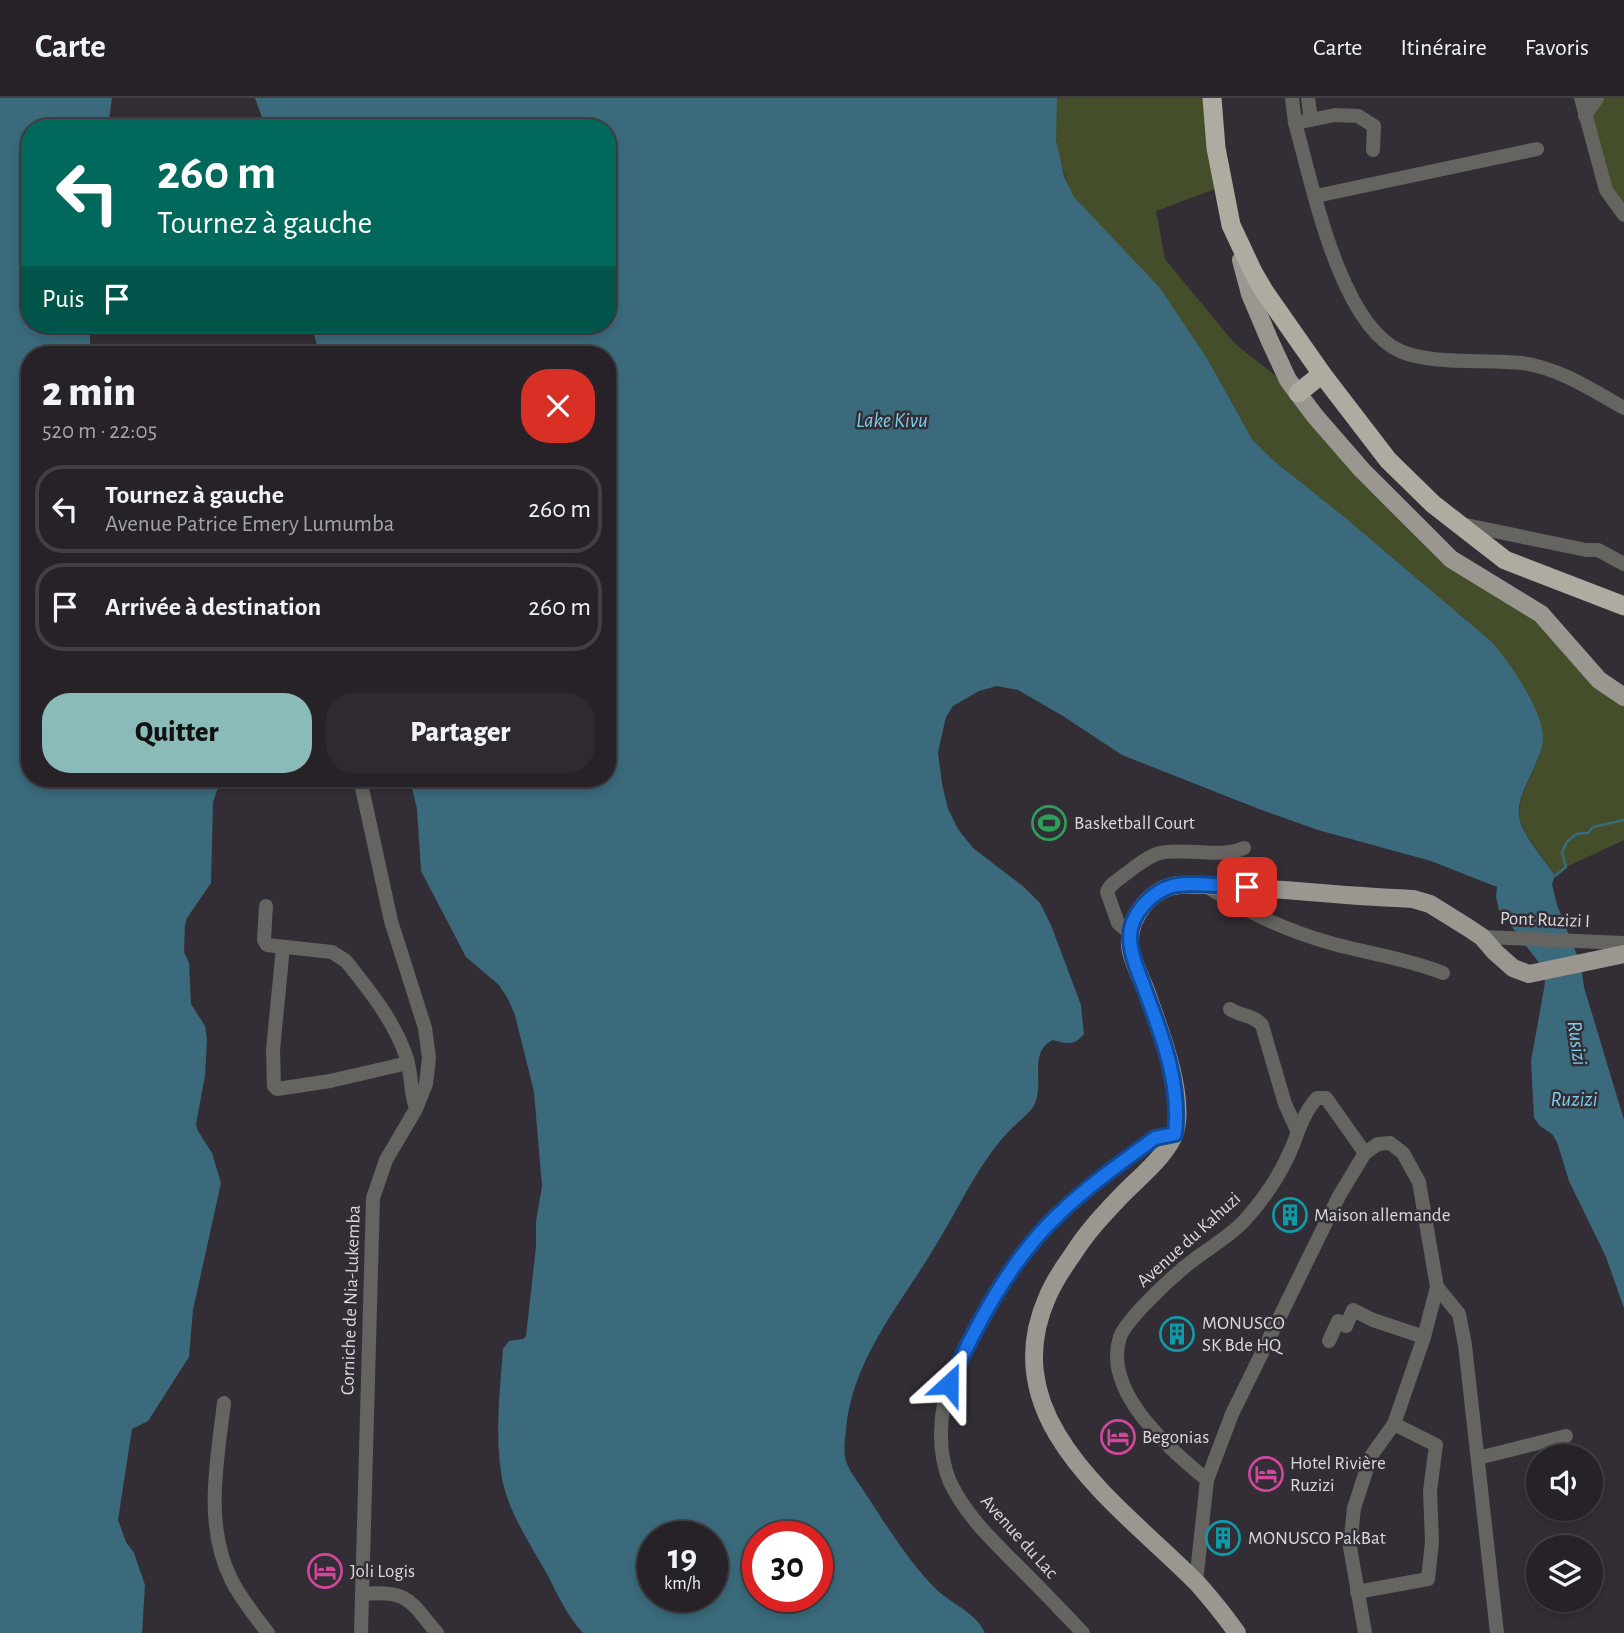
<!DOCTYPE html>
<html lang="fr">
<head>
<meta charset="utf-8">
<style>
	:root { --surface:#262228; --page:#2e2a30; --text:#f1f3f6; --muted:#a4a4a8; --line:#423f45; --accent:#8bbbb9 }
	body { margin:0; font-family:"Alegreya Sans",sans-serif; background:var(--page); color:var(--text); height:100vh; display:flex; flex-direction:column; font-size:26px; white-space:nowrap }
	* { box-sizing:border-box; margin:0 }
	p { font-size:23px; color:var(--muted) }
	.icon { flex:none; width:38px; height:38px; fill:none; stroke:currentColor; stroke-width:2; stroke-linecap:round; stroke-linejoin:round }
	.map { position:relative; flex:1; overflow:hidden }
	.side { position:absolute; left:21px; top:248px; width:595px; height:441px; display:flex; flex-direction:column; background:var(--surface); border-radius:28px; box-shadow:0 4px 10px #0003,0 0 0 2px var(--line) }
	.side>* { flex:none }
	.hud { position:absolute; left:21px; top:21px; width:595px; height:214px; border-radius:28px; box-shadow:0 4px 10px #0003,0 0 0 2px var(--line); background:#00695c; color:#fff; overflow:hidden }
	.controls { position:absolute; left:1526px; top:1346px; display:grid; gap:14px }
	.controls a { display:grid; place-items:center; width:77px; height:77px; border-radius:50%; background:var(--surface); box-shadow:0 4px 10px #0003,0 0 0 2px var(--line); font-size:35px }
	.speed { position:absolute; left:637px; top:1423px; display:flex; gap:14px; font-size:35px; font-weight:700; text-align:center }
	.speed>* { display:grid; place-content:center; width:91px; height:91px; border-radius:50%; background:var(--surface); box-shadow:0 4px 10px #0003,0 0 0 2px var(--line); line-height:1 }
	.speed small { font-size:18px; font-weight:400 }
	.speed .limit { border:10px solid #d22; background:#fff; color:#111 }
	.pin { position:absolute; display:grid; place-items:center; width:60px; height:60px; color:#fff; margin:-30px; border-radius:14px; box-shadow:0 4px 10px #0006 }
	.me { position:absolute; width:77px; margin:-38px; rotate:24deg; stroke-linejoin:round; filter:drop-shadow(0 0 5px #0008) }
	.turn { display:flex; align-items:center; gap:24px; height:147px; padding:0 21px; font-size:32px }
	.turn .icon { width:91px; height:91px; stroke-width:2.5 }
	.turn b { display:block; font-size:49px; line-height:60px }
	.then { display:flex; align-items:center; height:66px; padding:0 21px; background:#0003; gap:14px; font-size:26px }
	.round { display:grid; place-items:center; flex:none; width:74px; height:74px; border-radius:28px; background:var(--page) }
	.headline { display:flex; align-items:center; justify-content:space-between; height:119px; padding:0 21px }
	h1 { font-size:42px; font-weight:800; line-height:52px }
	.cta { display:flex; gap:14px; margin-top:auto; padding:14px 21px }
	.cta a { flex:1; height:80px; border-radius:28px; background:var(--accent); color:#111; font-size:28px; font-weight:800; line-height:80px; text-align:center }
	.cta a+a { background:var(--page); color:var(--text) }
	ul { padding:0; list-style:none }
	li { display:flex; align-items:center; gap:21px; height:88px; margin:0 14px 10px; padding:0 7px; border:4px solid var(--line); border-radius:28px }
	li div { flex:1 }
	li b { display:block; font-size:26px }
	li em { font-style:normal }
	header { display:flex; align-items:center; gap:42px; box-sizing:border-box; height:98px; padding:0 35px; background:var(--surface); border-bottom:2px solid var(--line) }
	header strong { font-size:33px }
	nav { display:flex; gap:38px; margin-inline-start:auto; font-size:24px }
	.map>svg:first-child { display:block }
	.green { fill:#444e2a }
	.water { fill:#3a6a7b; fill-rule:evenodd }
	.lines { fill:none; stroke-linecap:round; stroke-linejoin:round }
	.stream { stroke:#3a6a7b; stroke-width:2.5 }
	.minor { stroke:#656460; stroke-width:14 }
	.major { stroke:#99978f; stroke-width:18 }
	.highway { stroke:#aeaba1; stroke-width:19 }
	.route-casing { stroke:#114b97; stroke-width:18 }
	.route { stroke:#1a73e8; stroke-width:12 }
	.labels { text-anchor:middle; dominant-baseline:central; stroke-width:5; stroke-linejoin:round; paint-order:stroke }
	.poi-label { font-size:19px; fill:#dbd8dc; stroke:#332e35; text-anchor:start }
	.street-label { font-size:19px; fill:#dbd8dc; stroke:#332e35 }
	.water-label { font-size:21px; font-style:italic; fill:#7dceeb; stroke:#332e35 }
</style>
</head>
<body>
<header>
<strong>Carte</strong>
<nav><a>Carte</a><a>Itinéraire</a><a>Favoris</a></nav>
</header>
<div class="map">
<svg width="1624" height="1535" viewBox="0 0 1624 1535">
	<rect width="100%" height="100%" fill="#332e35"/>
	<!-- green -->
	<g class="green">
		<path d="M1057 0H1212L1223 88 1156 113 1165 161 1235 246 1298 295 1428 439 1516 502 1624 599V742L1566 769 1555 777C1545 762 1519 732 1519 715 1519 697 1533 674 1540 657L1492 544 1342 417 1273 362 1252 341 1208 262 1074 99C1059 68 1051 35 1057 0Z"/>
		<path d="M1596 0H1624V121L1583 20Z"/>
		<path d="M1043 708 1067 726 1055 742 1031 723Z"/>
	</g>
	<!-- water -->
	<g class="water">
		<path d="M0 0H112L108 30H30V226H89L91 257H30V681H221L213 704 211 785 187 820 185 827 184 854 189 865 191 906 205 928 207 941 205 978 196 1026 198 1033 212 1055 221 1085 193 1212 189 1259 148 1323 132 1331 118 1422 126 1444 134 1455 145 1487 142 1535H0Z"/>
		<path d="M255 0H1057L1056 42 1064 78 1074 99 1160 190 1208 262 1252 341 1273 362 1342 417 1492 544C1510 565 1542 611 1543 639 1543 648 1540 657 1536 665 1530 680 1517 701 1519 717 1520 734 1545 763 1555 777L1552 786 1557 807 1581 867 1584 889 1624 1022V1210L1606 1159 1569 1083 1557 1044 1552 1036 1540 1028 1534 1020 1531 963 1545 885 1543 870 1499 812 1496 799 1497 789 1431 763 1318 732 1259 711 1122 657 1063 618 1018 592 997 588 979 593 953 608 946 619 938 654 942 686 948 711 958 731 973 750 1024 789 1040 805 1051 827 1081 907 1084 936C1075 948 1066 946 1053 942 1025 955 1049 993 1030 1013 1020 1023 1009 1032 1000 1043 974 1075 957 1113 936 1147 901 1206 852 1261 846 1332 845 1343 843 1353 846 1363 850 1375 859 1385 865 1395 887 1428 910 1466 938 1493 955 1508 975 1514 985 1535H583C567 1518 558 1497 547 1476 529 1444 506 1411 501 1374 495 1334 500 1291 503 1251L509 1243 523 1241 526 1238 536 1149V1123L542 1088 534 994 515 917 508 901 499 887 466 859 421 773 417 711 410 681H607V257H319L312 226H607V30H266ZM653 1438H712V1498H653ZM758 1438H817V1498H758Z"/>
	</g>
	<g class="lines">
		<!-- stream -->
		<path class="stream" d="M1555 778 1566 769 1562 754 1567 744 1576 736 1588 735 1593 729 1624 722"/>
		<!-- minor -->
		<g class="minor">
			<path d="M1292 0 1295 25C1312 84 1339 226 1400 253 1431 267 1486 261 1522 265 1559 270 1592 292 1624 310"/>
			<path d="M1308 0 1311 22"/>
			<path d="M1581 0 1606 92 1624 117"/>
			<path d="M1585 18 1597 0"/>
			<path d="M1295 25 1335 17 1358 18 1374 28 1373 52"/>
			<path d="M1316 98 1537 51"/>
			<path d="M1461 426 1586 452H1598L1624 466"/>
			<path d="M360 681 391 823 425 930 429 960 426 986 416 1011 386 1062 373 1100 361 1535"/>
			<path d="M1206 788C1244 813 1290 834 1334 846 1371 856 1408 861 1443 875"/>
			<path d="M266 808 264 842 267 847 332 854 346 863C370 893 395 924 407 961 412 978 410 995 416 1010"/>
			<path d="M1130 835 1118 825 1107 794C1110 786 1119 781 1127 775 1136 768 1148 758 1160 755 1187 749 1217 761 1244 750"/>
			<path d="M1482 839 1624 845"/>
			<path d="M283 849 273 952 274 988 277 991 330 983 408 965"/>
			<path d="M1230 911C1240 918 1254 917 1262 927L1285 1006 1297 1032"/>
			<path d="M1437 1189 1459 1216 1465 1247 1497 1535"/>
			<path d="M1329 1243 1338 1223 1346 1228 1353 1212 1373 1222 1424 1239"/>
			<path d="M224 1305C217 1363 204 1427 231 1481 240 1500 255 1518 268 1535"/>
			<path d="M1478 1360 1566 1338"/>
			<path d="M1207 1382 1232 1316 1339 1098 1365 1055 1378 1046 1390 1045 1403 1055 1419 1084 1437 1189 1424 1239 1394 1326 1371 1358 1354 1410 1350 1449 1365 1535"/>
			<path d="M1196 1484 1207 1382C1170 1351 1102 1294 1120 1239 1126 1222 1167 1184 1181 1172 1201 1154 1226 1142 1244 1123 1264 1101 1282 1074 1293 1047 1299 1030 1305 1013 1317 1000H1326L1365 1055"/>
			<path d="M1357 1494 1428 1481 1432 1444 1430 1393 1436 1347 1394 1326"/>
			<path d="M362 1496C409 1492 409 1502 437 1535"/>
			<path d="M1083 1535C1062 1513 1041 1491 1020 1470 994 1444 966 1418 950 1384 937 1353 939 1316 950 1285 967 1233 1018 1159 1055 1119 1081 1091 1116 1070 1146 1046L1155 1040 1175 1036"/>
		</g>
		<!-- major -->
		<g class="major">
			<path d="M1241 162 1250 196 1269 241 1288 282 1315 318 1362 372 1451 461 1541 516 1599 582 1624 599"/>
			<path d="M1237 1535C1225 1518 1212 1502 1198 1486 1124 1410 992 1325 1047 1200 1053 1185 1063 1170 1073 1156 1086 1135 1103 1117 1120 1099 1136 1082 1169 1056 1175 1034 1186 996 1158 927 1145 890 1140 877 1131 861 1130 847 1128 819 1151 790 1179 787 1198 786 1218 788 1237 789 1296 792 1354 799 1413 801L1430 806 1467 829 1482 839 1495 854 1513 870 1529 876 1624 856"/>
		</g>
		<!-- highway -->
		<g class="highway">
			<path d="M1212 0 1216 50 1231 127 1253 174 1264 193 1322 276 1388 362 1433 406 1505 462 1624 508"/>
			<path d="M1298 295 1322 276"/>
		</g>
	</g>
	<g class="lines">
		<!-- route casing -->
		<g class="route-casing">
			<path id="route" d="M949 1286C976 1228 1011 1160 1059 1116 1088 1088 1122 1064 1155 1040L1175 1036C1181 988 1163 940 1146 895 1140 877 1130 858 1130 839 1130 817 1151 794 1172 788 1192 783 1225 789 1247 789"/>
		</g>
		<!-- route -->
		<use href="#route" class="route"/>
	</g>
	<!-- icons -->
	<defs>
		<g id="stadium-ring" transform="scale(1.75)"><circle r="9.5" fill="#332e35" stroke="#2e9e5b" stroke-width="1.5"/><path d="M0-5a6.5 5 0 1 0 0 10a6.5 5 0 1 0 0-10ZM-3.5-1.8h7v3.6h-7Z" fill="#2e9e5b"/></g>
		<g id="building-ring" transform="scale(1.75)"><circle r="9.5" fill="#332e35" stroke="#0f9aa8" stroke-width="1.5"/><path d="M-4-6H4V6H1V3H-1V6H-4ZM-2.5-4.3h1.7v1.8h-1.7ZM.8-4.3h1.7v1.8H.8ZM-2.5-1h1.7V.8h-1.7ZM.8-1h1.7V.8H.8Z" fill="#0f9aa8"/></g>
		<g id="hotel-ring" transform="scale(1.75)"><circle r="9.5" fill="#332e35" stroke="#d1479c" stroke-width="1.5"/><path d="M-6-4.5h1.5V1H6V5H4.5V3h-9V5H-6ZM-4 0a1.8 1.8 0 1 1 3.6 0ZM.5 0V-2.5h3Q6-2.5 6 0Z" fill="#d1479c"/></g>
	</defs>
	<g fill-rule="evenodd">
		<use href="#stadium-ring" x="1049" y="725"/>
		<use href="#building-ring" x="1290" y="1117"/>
		<use href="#building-ring" x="1177" y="1236"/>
		<use href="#hotel-ring" x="1118" y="1339"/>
		<use href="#hotel-ring" x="1266" y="1376"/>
		<use href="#building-ring" x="1223" y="1440"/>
		<use href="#hotel-ring" x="325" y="1473"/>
	</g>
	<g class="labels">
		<!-- poi labels -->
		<g class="poi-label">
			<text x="1074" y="725">Basketball Court</text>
			<text x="1314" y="1117">Maison allemande</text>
			<text x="1202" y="1225">MONUSCO<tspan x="1202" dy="22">SK Bde HQ</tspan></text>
			<text x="1142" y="1339">Begonias</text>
			<text x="1290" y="1365">Hotel Rivière<tspan x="1290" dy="22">Ruzizi</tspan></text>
			<text x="1248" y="1440">MONUSCO PakBat</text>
			<text x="350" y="1473">Joli Logis</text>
		</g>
		<!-- street labels -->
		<g class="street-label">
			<text transform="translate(1545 822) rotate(2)">Pont Ruzizi I</text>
			<text transform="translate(1189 1142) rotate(-42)">Avenue du Kahuzi</text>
			<text transform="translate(351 1202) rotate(-88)">Corniche de Nia-Lukemba</text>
			<text transform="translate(1019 1439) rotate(48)">Avenue du Lac</text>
		</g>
		<!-- water labels -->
		<g class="water-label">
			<text x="892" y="322">Lake Kivu</text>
			<text transform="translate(1577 945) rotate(82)">Rusizi</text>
			<text x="1574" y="1001">Ruzizi</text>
		</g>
	</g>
</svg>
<div class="controls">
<a><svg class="icon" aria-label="sound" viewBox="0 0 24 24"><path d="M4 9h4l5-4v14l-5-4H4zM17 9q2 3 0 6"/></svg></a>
<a><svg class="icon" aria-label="layers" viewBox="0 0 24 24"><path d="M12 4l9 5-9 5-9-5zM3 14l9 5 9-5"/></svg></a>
</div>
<div class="speed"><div>19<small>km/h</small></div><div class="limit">30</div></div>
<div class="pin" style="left:1247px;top:789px;background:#d93025"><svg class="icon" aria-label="arrive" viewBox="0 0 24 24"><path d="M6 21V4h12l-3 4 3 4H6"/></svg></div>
<svg class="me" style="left:949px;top:1286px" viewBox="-20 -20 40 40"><path d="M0-17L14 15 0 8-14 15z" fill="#1a73e8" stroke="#fff" stroke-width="4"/></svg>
<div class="hud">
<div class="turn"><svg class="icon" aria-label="left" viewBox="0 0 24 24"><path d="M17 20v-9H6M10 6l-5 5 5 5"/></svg><div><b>260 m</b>Tournez à gauche</div></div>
<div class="then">Puis<svg class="icon" aria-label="arrive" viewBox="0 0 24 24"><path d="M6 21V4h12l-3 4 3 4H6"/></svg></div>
</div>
<section class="side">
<div class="headline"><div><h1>2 min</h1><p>520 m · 22:05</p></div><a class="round" style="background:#d93025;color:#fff"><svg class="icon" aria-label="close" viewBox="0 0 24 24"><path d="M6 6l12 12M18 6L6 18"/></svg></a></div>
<ul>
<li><svg class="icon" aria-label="left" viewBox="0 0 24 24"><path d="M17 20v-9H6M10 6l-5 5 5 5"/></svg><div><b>Tournez à gauche</b><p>Avenue Patrice Emery Lumumba</p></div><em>260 m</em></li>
<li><svg class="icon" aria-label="arrive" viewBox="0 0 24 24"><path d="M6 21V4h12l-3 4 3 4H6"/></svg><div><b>Arrivée à destination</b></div><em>260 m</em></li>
</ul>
<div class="cta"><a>Quitter</a><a>Partager</a></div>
</section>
</div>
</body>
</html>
